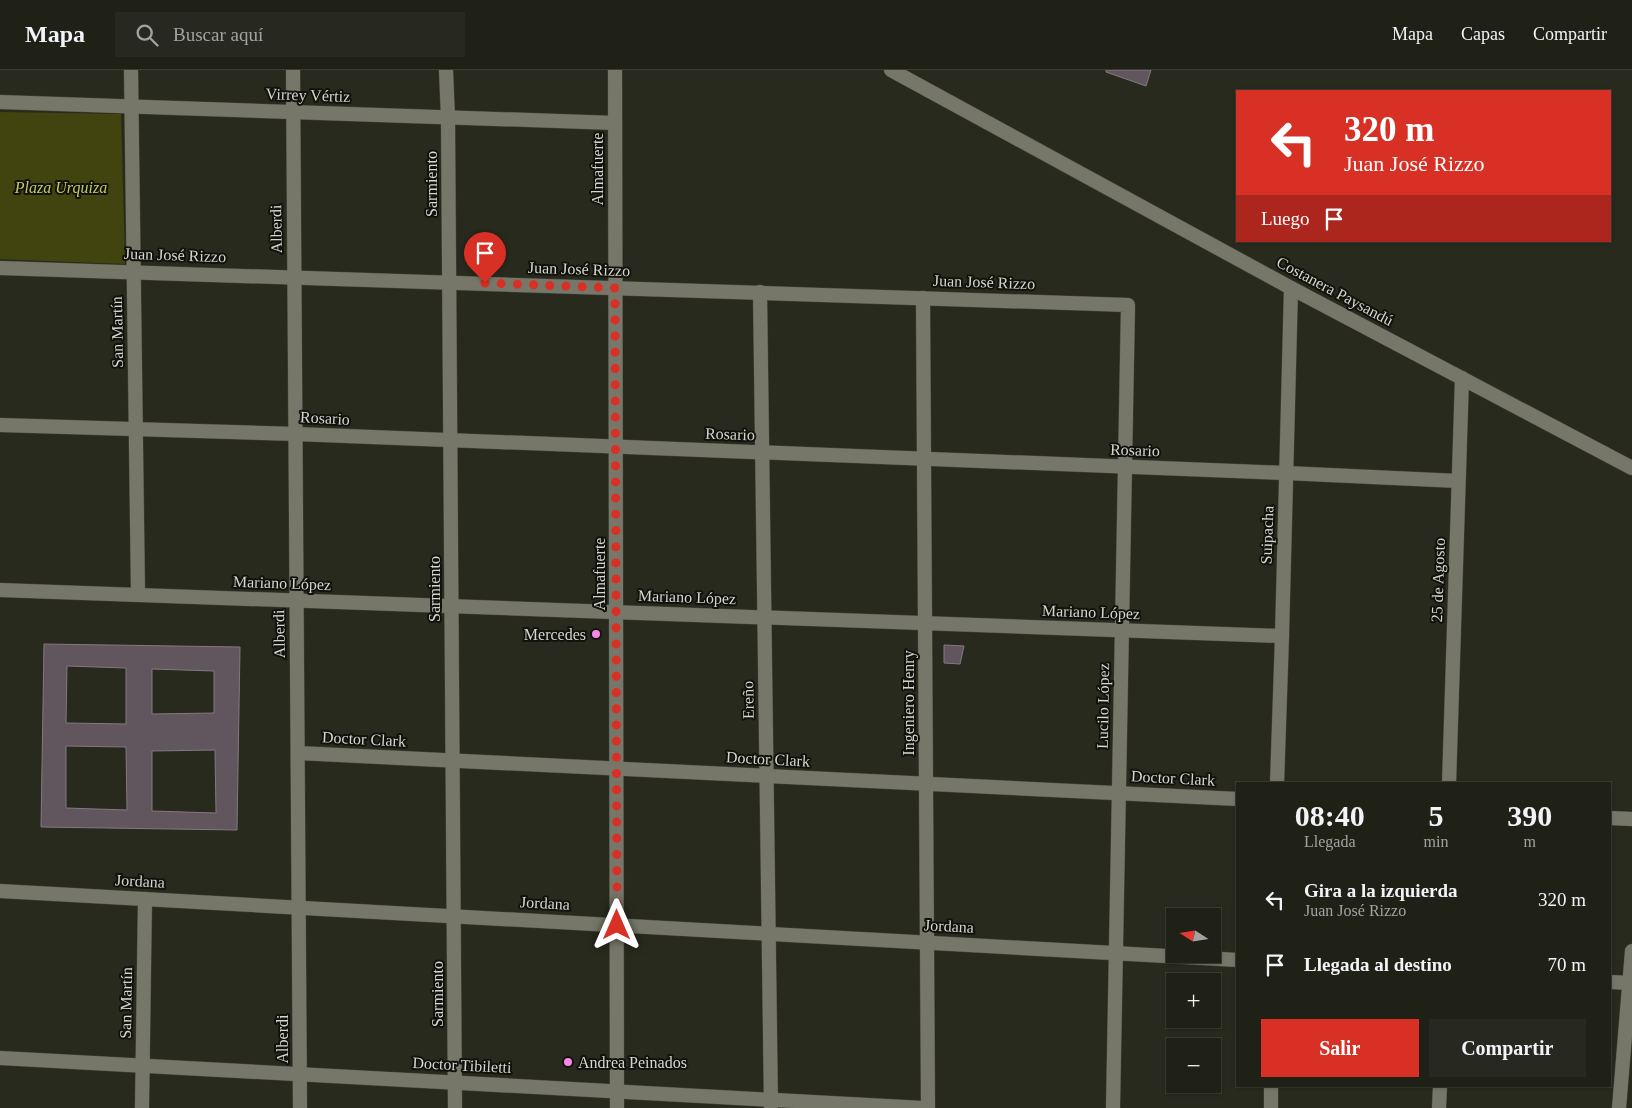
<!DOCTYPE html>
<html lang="es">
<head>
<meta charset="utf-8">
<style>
	:root { --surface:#1f2016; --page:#27281f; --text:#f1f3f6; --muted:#a1a3a1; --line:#3c3e35; --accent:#d93025 }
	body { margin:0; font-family:"Times New Roman",serif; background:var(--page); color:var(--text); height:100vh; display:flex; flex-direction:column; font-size:19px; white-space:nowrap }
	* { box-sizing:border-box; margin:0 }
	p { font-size:16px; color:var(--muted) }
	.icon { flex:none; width:28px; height:28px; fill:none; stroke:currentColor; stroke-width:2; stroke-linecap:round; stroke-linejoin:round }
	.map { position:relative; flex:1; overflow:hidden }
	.details { position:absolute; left:1236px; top:712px; width:375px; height:305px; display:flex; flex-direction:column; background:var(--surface); border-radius:0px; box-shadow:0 1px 4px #0004,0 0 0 1px var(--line) }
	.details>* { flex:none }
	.banner { position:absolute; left:1236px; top:20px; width:375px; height:152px; border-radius:0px; box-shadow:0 1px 4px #0004,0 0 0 1px var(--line); background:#d93025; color:#fff; overflow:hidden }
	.needle { width:32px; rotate:282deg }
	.tools { position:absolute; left:1166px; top:838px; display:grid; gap:10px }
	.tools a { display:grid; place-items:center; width:55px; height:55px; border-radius:0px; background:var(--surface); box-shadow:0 1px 4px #0004,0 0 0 1px var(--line); font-size:25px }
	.pin { position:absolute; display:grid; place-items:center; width:42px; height:42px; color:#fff; margin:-51px -21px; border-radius:50% 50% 50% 0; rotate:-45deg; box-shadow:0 0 5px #0007 }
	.pin .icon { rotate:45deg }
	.me { position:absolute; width:55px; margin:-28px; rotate:0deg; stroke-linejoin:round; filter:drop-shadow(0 0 4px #0008) }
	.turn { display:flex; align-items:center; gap:18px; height:105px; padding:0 25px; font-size:22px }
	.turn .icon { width:65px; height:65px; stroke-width:2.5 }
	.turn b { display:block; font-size:35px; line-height:42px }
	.then { display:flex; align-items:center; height:48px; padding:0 25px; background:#0003; gap:10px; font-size:19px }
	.eta { display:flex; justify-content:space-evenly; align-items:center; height:85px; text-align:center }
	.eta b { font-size:30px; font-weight:700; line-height:35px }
	.action { display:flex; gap:10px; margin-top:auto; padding:10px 25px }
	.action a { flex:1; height:58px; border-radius:0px; background:var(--accent); color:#fff; font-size:20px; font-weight:700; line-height:58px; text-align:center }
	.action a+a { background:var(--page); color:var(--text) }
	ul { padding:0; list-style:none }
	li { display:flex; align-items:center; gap:15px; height:65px; padding:0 25px }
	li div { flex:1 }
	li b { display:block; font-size:19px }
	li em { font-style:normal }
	header { display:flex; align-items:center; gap:30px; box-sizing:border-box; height:70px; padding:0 25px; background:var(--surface); border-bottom:1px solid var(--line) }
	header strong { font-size:24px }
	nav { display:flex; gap:28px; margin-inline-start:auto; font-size:18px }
	.search { width:350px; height:45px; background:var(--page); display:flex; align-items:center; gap:12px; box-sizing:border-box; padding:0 18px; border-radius:0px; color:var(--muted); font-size:19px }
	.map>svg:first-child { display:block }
	.green { fill:#42440f }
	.building { fill:#61555e; stroke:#847881; fill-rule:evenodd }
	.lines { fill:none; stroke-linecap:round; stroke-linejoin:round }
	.minor-casing { stroke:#45463c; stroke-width:15 }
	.secondary-casing { stroke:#45463c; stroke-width:15 }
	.minor { stroke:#767769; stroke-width:14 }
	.secondary { stroke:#767769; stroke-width:14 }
	.route { stroke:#d93025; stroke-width:9; stroke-dasharray:0 16.2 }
	.poi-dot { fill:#f987e8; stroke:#12120d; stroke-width:2 }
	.labels { text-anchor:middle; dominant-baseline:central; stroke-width:4; stroke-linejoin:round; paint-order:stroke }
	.street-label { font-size:16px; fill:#d5d6cf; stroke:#12120d }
	.park-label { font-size:16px; font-style:italic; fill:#c1c863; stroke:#12120d }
	.poi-label { font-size:16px; fill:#d5d6cf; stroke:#12120d; text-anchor:end }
</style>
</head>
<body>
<header>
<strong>Mapa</strong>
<div class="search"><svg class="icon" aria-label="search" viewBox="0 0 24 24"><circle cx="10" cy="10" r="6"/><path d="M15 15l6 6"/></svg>Buscar aquí</div>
<nav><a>Mapa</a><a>Capas</a><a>Compartir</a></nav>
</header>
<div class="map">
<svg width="1632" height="1038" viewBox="0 0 1632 1038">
	<rect width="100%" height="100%" fill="#292a1e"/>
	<!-- green -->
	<path class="green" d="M0 42 121 44 125 194 0 189Z"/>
	<!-- building -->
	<g class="building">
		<path d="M1106 0H1151L1146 16 1106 2Z"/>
		<path d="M44 574 240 577 237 760 41 757ZM67 596 126 598V654L66 653ZM152 599 214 601V643L152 644ZM66 676 126 677 127 740 66 738ZM215 680 216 743 152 741V681Z"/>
		<path d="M944 575 964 576 960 594 944 593Z"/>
	</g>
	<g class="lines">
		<!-- minor casing -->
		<g class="minor-casing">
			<g id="minor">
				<path d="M131 0 138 524"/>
				<path d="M293 0 300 1038"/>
				<path d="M446 0 448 48 455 1038"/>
				<path d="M615 0 617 1038"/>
				<path d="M0 32 615 53"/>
				<path d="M0 198 1128 235 1113 1038"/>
				<path d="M760 222 771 1037"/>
				<path d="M923 228 928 1038"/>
				<path d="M0 355 296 364 1286 403 1458 411"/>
				<path d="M0 520 1282 566"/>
				<path d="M298 683 1238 729"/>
				<path d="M1277 714 1282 566 1291 218"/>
				<path d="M1449 714 1462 308"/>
				<path d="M1610 748 1632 749"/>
				<path d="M0 821 1238 890"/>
				<path d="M1610 912 1632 913"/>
				<path d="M0 988 923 1038"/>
				<path d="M142 1038 145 829"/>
				<path d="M1271 1038V1016"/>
				<path d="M1439 1038 1440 1016"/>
				<path d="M1619 1038 1632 881"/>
			</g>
		</g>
		<!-- secondary casing -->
		<g class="secondary-casing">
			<path id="secondary" d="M891 0 1291 218 1632 398"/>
		</g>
		<!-- minor -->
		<use href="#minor" class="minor"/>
		<!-- secondary -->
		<use href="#secondary" class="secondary"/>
	</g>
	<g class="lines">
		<!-- route -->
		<path class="route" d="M485 213 615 218 617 855"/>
	</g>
	<!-- markers -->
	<g class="poi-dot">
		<circle cx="596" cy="564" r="5"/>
		<circle cx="568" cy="992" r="5"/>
	</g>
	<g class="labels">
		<!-- street labels -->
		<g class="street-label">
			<text transform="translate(308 25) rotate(2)">Virrey Vértiz</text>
			<text transform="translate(597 99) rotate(-90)">Almafuerte</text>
			<text transform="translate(431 114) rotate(-90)">Sarmiento</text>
			<text transform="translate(276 159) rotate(-91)">Alberdi</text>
			<text transform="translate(175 185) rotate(2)">Juan José Rizzo</text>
			<text transform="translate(579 199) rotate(2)">Juan José Rizzo</text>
			<text transform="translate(984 212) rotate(2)">Juan José Rizzo</text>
			<text transform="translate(1335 221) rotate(28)">Costanera Paysandú</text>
			<text transform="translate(117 262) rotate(-91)">San Martín</text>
			<text transform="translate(325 348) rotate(3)">Rosario</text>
			<text transform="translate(730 364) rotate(2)">Rosario</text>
			<text transform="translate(1135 380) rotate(2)">Rosario</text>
			<text transform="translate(1267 465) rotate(-88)">Suipacha</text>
			<text transform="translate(599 504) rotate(-90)">Almafuerte</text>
			<text transform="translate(1438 510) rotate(-88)">25 de Agosto</text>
			<text transform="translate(282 513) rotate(2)">Mariano López</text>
			<text transform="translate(434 519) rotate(-90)">Sarmiento</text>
			<text transform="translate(687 527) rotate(2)">Mariano López</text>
			<text transform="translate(1091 542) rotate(2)">Mariano López</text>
			<text transform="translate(279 564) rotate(-91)">Alberdi</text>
			<text transform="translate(748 630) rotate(-91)">Ereño</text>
			<text transform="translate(908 633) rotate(-90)">Ingeniero Henry</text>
			<text transform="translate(1103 636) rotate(-89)">Lucilo López</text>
			<text transform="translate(364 669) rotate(3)">Doctor Clark</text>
			<text transform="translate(768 689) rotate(3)">Doctor Clark</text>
			<text transform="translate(1173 708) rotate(3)">Doctor Clark</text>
			<text transform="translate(140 811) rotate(3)">Jordana</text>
			<text transform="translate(545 833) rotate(3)">Jordana</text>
			<text transform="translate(949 856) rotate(3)">Jordana</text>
			<text transform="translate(437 924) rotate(-90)">Sarmiento</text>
			<text transform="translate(126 933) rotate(-89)">San Martín</text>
			<text transform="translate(282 969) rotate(-90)">Alberdi</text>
			<text transform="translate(462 995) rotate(3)">Doctor Tibiletti</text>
		</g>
		<!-- park labels -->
		<g class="park-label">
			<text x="61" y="117">Plaza Urquiza</text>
		</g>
		<!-- poi labels -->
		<g class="poi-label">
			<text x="586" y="564">Mercedes</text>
			<text x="578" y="992" text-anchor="start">Andrea Peinados</text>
		</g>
	</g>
</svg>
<div class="tools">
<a><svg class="needle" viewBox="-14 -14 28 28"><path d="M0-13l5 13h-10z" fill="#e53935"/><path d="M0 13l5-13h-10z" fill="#a1a3a1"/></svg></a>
<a>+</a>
<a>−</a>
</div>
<div class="pin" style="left:485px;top:213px;background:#d93025"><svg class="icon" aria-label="arrive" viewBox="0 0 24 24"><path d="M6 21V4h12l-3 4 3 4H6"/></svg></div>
<svg class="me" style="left:617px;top:855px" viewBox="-20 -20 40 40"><path d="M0-17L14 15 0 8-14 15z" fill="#d93025" stroke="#fff" stroke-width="4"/></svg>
<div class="banner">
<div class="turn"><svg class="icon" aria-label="left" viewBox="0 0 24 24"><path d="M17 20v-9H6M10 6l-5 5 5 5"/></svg><div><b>320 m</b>Juan José Rizzo</div></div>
<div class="then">Luego<svg class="icon" aria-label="arrive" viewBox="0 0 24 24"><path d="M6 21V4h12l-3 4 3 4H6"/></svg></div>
</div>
<section class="details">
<div class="eta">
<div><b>08:40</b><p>Llegada</p></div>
<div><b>5</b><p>min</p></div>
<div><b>390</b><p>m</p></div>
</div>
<ul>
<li><svg class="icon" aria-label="left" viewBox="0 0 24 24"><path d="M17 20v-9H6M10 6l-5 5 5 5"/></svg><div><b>Gira a la izquierda</b><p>Juan José Rizzo</p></div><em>320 m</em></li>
<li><svg class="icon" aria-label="arrive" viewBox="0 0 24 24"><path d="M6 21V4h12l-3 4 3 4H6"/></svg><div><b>Llegada al destino</b></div><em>70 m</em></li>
</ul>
<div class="action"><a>Salir</a><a>Compartir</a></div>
</section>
</div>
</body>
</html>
